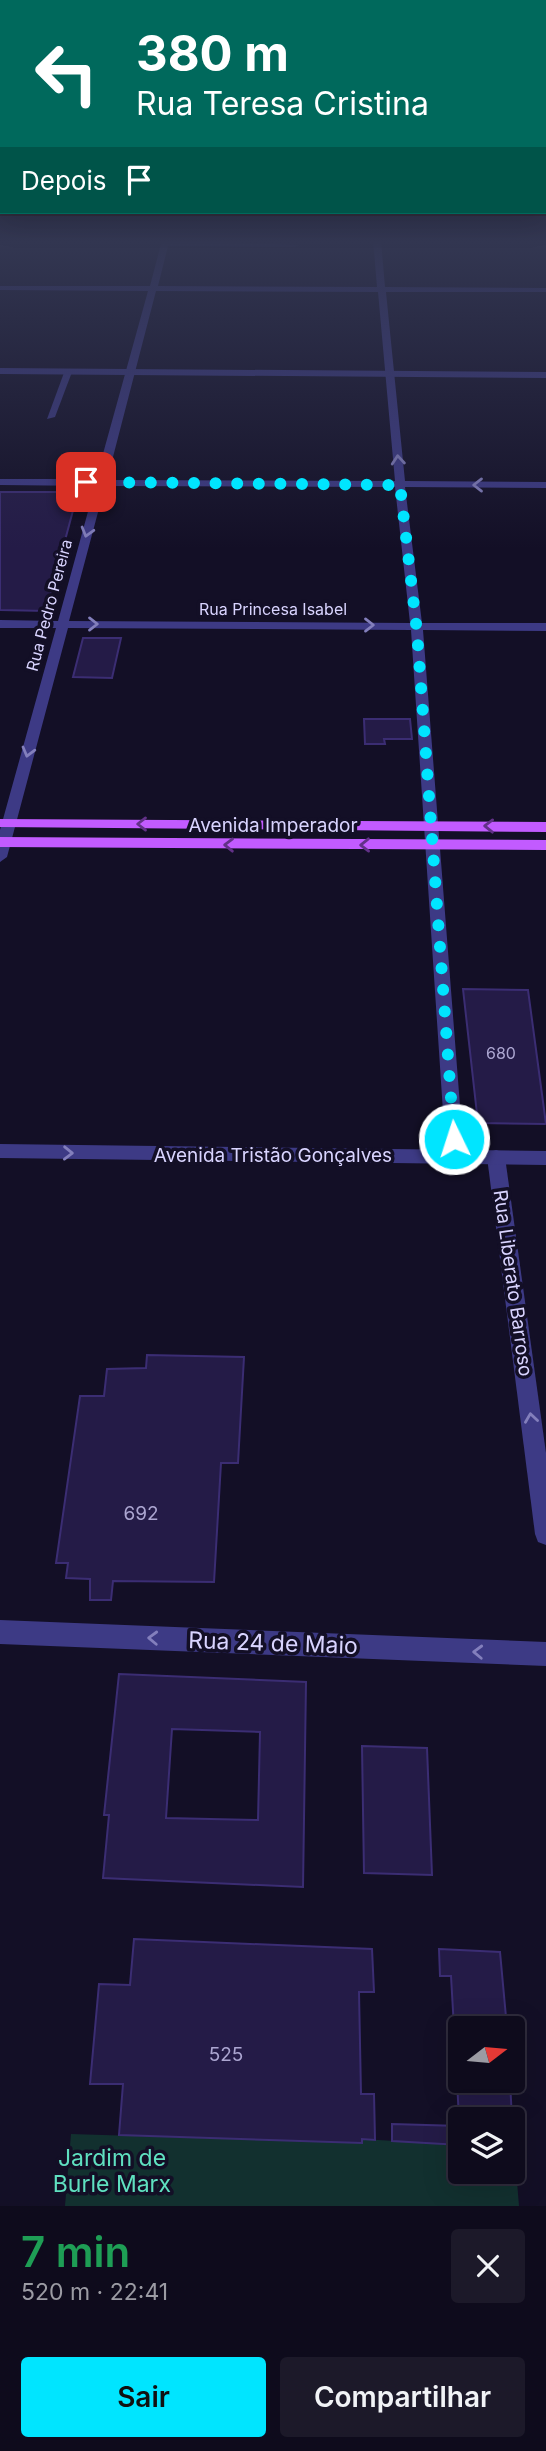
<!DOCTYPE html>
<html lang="pt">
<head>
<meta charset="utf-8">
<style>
	:root { --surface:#0e0b1c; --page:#1c1929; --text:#f1f3f6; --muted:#9b9ba3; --line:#2e2b3b; --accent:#00e5ff }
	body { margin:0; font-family:Inter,sans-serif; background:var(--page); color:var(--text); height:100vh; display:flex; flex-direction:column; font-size:26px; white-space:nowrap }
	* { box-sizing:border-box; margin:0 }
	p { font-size:23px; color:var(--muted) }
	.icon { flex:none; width:38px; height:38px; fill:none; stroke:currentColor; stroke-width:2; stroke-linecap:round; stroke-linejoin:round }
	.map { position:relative; height:2206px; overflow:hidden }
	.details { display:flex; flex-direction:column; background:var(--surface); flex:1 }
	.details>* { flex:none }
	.top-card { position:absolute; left:0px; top:0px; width:546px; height:214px; box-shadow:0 7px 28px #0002,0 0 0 2px var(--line); background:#00695c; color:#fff; overflow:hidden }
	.needle { width:46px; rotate:74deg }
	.tools { position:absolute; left:448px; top:2016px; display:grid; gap:14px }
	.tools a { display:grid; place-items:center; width:77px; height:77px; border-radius:7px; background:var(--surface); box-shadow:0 7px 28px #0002,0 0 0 2px var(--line); font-size:35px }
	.pin { position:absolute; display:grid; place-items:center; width:60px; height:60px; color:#fff; margin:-30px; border-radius:14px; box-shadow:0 4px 10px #0006 }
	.me { position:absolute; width:77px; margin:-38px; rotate:356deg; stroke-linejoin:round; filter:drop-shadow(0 0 5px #0008) }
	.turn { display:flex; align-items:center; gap:24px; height:147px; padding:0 21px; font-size:32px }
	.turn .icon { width:91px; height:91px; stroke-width:2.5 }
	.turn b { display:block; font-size:49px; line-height:60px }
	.then { display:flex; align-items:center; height:66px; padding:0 21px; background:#0003; gap:14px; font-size:26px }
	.round { display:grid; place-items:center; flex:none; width:74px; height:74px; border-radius:7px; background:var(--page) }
	.summary { display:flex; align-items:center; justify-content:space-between; height:119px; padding:0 21px }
	h1 { font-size:42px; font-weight:600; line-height:52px; color:#1e9e55 }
	.cta { display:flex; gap:14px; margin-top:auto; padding:14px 21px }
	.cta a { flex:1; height:80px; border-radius:7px; background:var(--accent); color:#111; font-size:28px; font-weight:600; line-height:80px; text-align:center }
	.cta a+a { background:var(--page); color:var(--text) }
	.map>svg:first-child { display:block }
	.green { fill:#12302f }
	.building { fill:#241b47; stroke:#3b2d73; stroke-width:2; fill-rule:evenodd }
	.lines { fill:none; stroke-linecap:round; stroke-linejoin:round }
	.minor { fill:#3d3a85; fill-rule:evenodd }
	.tertiary { fill:#3d3a85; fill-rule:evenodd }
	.primary { fill:#c25bff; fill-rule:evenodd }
	.oneway { stroke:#837fbc }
	.oneway2 { stroke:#623188 }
	.route { stroke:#00e5ff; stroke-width:12; stroke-dasharray:0 21.6 }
	.labels { text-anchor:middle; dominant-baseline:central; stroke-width:7; stroke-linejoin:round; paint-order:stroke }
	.far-street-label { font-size:16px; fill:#d9d4ff; stroke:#130f26 }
	.number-label { font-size:16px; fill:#aca6d1 }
	.street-label { font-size:19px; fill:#d9d4ff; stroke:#130f26 }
	.near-number-label { font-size:19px; fill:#aca6d1 }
	.near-street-label { font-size:23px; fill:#d9d4ff; stroke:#130f26 }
	.near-park-label { font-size:23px; fill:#5fe0c0; stroke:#130f26 }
</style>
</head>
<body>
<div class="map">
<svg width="546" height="2206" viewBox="0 0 546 2206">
	<rect width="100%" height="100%" fill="#130f26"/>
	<!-- green -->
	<path class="green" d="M71 2134 361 2143 362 2139 460 2145V2172H513L514 2146 519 2206H65Z"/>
	<!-- building -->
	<g class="building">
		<path d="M0 492H78L46 611 0 610Z"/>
		<path d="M83 638H121L112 678 73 677Z"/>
		<path d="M364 719H410L412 739H384L385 744H365Z"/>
		<path d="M463 989 528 990 546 1124 478 1123Z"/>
		<path d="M147 1355 244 1357 238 1463H221L214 1582 113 1581 111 1600H90V1579L66 1578 68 1563H56L80 1396H104L107 1369 146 1368Z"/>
		<path d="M119 1674 306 1682 303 1887 103 1878 109 1815H104ZM172 1729 260 1732 258 1820 166 1818Z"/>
		<path d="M362 1746 427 1748 432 1875 364 1873Z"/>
		<path d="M134 1939 372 1949 374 1992H359L361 2094H374L375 2140 362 2139V2143L119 2135 123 2084H90L99 1984 130 1985Z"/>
		<path d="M439 1949 500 1952 507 2028H454L451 1976H440Z"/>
		<path d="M457 2081H510L512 2119H459Z"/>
		<path d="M392 2124 460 2126V2145L392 2141Z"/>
	</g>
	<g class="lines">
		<!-- minor -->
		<g class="minor">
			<path d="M162 240 299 245 295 247 168 246 158 286 377 287 373 240H381L385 287 546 288V292H386L405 481 546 482V488L405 487 422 623H546V631L423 630 464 1157 461 1162H449L446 1157 411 630 68 628 7 857 0 862V830L56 628H0V620L58 621 95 486 0 485V479H96L148 291 0 290V286H150ZM156 291 378 292 395 481 107 480ZM105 486 395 487 410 623 69 621Z"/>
			<path d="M65 370 72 372 55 417 47 419Z"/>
			<path d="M496 1150 502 1152 505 1157 546 1453V1545L538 1542 535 1534 487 1157 490 1152Z"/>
			<path d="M0 1620 546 1642V1666L0 1644Z"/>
		</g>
		<!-- tertiary -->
		<g class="tertiary">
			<path d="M0 368 546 372V378L0 374Z"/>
			<path d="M0 1144 546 1151V1165L0 1158Z"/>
		</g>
		<!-- primary -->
		<g class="primary">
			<path d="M0 819 546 822V832L0 827Z"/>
			<path d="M0 837 546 840V850L0 847Z"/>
		</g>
	</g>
	<!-- one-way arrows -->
	<defs><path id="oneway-chevron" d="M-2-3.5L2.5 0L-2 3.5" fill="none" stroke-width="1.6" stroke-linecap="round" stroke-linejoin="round" transform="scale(1.75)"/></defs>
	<g class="oneway">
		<use href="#oneway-chevron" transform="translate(398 460) rotate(-95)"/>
		<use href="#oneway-chevron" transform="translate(478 485) rotate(-180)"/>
		<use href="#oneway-chevron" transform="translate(87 532) rotate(106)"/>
		<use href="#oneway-chevron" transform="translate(93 624)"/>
		<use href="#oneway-chevron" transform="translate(369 625)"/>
		<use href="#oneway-chevron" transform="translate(28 752) rotate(105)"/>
		<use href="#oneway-chevron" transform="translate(68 1153) rotate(1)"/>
		<use href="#oneway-chevron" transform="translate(531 1418) rotate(-98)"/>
		<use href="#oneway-chevron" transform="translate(153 1638) rotate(-178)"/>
		<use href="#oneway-chevron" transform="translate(478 1652) rotate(-178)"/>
	</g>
	<g class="oneway2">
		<use href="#oneway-chevron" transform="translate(142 824) rotate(-180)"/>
		<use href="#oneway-chevron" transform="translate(489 826) rotate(-179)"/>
		<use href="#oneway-chevron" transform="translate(229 845) rotate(-179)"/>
		<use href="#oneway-chevron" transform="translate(365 845) rotate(179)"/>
	</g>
	<!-- sky -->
	<linearGradient id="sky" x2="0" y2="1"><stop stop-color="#0a0815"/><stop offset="0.44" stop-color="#333752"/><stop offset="1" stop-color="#333752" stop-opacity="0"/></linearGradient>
	<rect width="546" height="549" fill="url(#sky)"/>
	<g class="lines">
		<!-- route -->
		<path class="route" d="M86 482 400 485 417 632 454 1139"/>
	</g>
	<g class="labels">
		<!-- far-street labels -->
		<g class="far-street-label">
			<text transform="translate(49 605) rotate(-75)">Rua Pedro Pereira</text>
			<text x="273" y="609">Rua Princesa Isabel</text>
		</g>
		<!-- number labels -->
		<g class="number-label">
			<text x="501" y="1053">680</text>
		</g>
		<!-- street labels -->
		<g class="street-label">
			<text x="273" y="825">Avenida Imperador</text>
			<text x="273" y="1155">Avenida Tristão Gonçalves</text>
			<text transform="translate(513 1283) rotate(82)">Rua Liberato Barroso</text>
		</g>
		<!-- near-number labels -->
		<g class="near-number-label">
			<text x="141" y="1513">692</text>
			<text x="226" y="2054">525</text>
		</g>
		<!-- near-street labels -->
		<g class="near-street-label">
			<text transform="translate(273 1643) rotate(2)">Rua 24 de Maio</text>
		</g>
		<!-- near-park labels -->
		<g class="near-park-label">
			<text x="112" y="2158">Jardim de<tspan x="112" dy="26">Burle Marx</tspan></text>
		</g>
	</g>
</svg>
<div class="tools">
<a><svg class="needle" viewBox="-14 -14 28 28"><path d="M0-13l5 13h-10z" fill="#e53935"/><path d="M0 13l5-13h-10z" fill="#9b9ba3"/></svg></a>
<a><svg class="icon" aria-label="layers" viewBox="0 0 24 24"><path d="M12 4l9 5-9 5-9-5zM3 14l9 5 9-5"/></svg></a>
</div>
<div class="pin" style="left:86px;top:482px;background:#d93025"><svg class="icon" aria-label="arrive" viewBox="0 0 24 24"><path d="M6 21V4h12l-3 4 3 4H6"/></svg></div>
<svg class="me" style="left:454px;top:1139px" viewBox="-20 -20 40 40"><circle r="17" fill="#00e5ff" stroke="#fff" stroke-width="3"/><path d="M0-11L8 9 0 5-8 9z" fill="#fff"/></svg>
<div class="top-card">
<div class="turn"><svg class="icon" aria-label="left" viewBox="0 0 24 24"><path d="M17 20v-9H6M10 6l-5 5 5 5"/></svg><div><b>380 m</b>Rua Teresa Cristina</div></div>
<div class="then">Depois<svg class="icon" aria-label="arrive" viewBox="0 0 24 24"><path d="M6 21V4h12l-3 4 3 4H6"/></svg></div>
</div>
</div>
<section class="details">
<div class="summary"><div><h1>7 min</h1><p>520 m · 22:41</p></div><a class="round"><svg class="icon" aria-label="close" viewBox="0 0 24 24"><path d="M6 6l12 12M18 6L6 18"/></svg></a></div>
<div class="cta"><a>Sair</a><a>Compartilhar</a></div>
</section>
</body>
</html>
